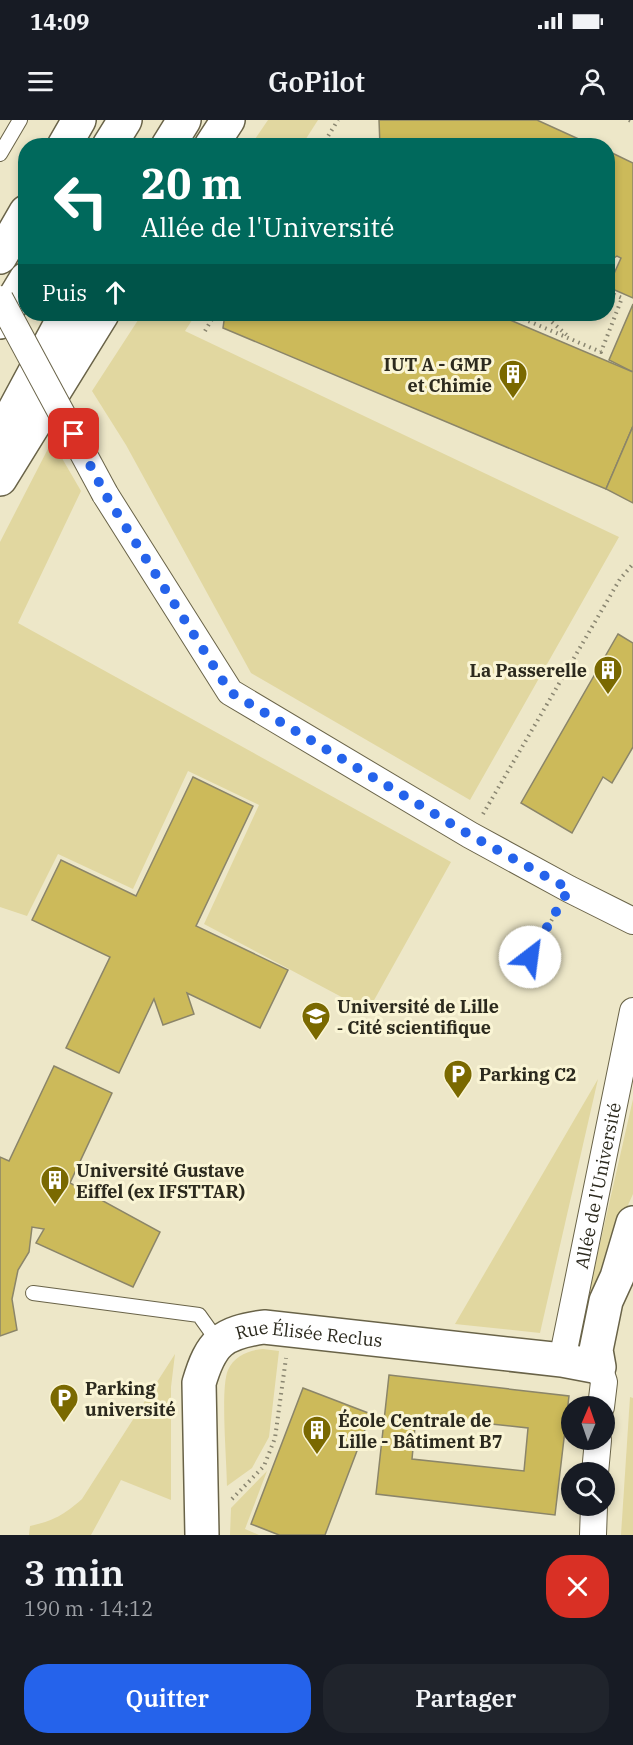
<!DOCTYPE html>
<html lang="fr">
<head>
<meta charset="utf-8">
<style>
	:root { --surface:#171b24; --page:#20242c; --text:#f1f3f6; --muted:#9ea1a6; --accent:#2563eb }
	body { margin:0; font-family:"IBM Plex Serif",serif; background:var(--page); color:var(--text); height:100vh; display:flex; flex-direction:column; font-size:22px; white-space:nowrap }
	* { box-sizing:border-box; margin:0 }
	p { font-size:20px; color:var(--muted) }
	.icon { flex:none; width:33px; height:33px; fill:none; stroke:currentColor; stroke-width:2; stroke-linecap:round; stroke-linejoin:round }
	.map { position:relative; height:1415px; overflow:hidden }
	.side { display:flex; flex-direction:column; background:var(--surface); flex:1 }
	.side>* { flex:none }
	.guide { position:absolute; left:18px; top:18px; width:597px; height:183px; border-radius:24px; box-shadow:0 3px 9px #0003; background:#00695c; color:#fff; overflow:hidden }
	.needle { width:39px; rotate:2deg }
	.tools { position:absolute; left:561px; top:1276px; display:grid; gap:12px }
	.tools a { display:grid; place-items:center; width:54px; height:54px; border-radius:50%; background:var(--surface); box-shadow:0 3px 9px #0003; font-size:30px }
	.pin { position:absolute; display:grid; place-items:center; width:51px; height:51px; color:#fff; margin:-26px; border-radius:12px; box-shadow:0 3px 9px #0006 }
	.me { position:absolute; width:66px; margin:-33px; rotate:30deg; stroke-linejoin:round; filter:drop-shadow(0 0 4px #0008) }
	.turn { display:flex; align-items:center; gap:21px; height:126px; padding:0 24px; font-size:27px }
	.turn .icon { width:78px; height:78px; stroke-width:2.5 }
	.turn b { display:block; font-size:42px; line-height:51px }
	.then { display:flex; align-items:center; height:57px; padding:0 24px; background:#0003; gap:12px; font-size:22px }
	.round { display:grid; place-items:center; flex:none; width:63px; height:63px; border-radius:24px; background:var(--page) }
	.headline { display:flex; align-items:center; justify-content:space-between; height:102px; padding:0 24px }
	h1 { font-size:36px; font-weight:600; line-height:45px }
	.action { display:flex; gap:12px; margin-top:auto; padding:12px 24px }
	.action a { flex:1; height:69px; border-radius:24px; background:var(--accent); color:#fff; font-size:24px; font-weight:600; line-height:69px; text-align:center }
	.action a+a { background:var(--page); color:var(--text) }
	.status { display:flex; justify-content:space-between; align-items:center; height:42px; padding:0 30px; background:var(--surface); direction:ltr }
	.status svg { height:16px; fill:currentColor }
	header { display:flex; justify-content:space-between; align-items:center; height:78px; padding:0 24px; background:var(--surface); font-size:27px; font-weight:600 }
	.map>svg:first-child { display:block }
	.green { fill:#e1d7a0 }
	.building { fill:#ccba5a; stroke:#8b8569; stroke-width:1.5; fill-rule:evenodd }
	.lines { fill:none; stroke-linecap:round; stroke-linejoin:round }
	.lane-casing { stroke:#696348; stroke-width:16 }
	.street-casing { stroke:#696348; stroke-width:28 }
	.secondary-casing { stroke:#696348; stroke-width:36 }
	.highway-casing { stroke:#696348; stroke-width:36 }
	.path { stroke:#898570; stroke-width:4; stroke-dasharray:1.5 4.5; stroke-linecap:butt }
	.lane { stroke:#fff; stroke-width:14 }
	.street { stroke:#fff; stroke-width:26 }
	.secondary { stroke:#fff; stroke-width:33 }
	.highway { stroke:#fff; stroke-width:33 }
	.street-bridge-casing { stroke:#696348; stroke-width:28; stroke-linecap:butt }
	.street-bridge { stroke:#fff; stroke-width:26 }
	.route { stroke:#2563eb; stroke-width:10; stroke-dasharray:0 18 }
	.labels { text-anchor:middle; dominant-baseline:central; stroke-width:6; stroke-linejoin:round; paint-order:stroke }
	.poi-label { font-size:18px; font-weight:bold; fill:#2c2a1e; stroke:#faf5d5; text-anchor:start }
	.street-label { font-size:18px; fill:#2c2a1e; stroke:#faf5d5 }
</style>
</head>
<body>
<div class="status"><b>14:09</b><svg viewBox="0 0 49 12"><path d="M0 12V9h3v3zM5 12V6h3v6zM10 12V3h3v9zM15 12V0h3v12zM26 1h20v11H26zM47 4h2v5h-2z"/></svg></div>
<header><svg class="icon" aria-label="menu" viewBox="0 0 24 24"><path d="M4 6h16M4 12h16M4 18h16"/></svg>GoPilot<svg class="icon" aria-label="person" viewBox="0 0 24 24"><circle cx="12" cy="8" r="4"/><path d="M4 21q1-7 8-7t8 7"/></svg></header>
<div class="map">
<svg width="633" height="1415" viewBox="0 0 633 1415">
	<rect width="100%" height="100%" fill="#ede7c8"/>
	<!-- green -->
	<g class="green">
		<path d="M268 0H318L302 25H251Z"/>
		<path d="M142 194H196L185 211 619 417 470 680 251 553 126 325 92 271Z"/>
		<path d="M52 321 81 371 18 503 451 742 368 891 204 804 259 685 188 651 133 769 58 734 27 796 0 787V422Z"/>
		<path d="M598 959 540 1213 455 1204Z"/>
		<path d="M633 979V1074L624 1094 599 1174 589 1172Z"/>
		<path d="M263 1229 279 1231 269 1317 252 1348 227 1366C227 1342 220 1268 228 1250 234 1236 249 1230 263 1229Z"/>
		<path d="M175 1234 171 1267V1380L121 1360 91 1415H29L30 1406C53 1401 64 1395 82 1379Z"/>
		<path d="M630 1277 633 1278V1415H621Z"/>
		<path d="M267 1351 245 1409 259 1415H230L231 1388Z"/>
	</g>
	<!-- building -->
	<g class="building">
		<path d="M379 0H537L594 26H380Z"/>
		<path d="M608 31 633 43V178L608 167 621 138 617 136 614 138 612 137 613 134 608 131Z"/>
		<path d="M633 184V252L609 240Z"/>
		<path d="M225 194H496L633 252V306L606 369 223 208Z"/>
		<path d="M633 306V383L606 369Z"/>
		<path d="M618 514 633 523V627L612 663 603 657 572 713 521 683Z"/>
		<path d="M193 657 253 686 196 806 288 850 260 908 187 873 194 894 163 905 154 879 119 953 66 928 110 837 32 800 61 740 136 776Z"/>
		<path d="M54 946 112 973 70 1063 160 1112 133 1167 36 1123 44 1109 32 1107 29 1132 18 1150 12 1179 17 1210 0 1216V1037L9 1041Z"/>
		<path d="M389 1255 569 1276 555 1395 376 1374ZM416 1296 528 1308 524 1351 412 1339Z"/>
		<path d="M303 1268 371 1294 325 1415H279L251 1404Z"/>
	</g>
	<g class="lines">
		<!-- lane casing -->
		<g class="lane-casing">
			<g id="lane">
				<path d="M0 34 20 0"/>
				<path d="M33 1173 199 1195 219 1223"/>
			</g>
		</g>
		<!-- street casing -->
		<g class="street-casing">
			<g id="street">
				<path d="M105 374 230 572 470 715 569 769 633 801"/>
				<path id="s1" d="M562 1240 633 891"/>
				<path d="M599 1247 604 1262 601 1287"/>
				<path d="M595 1353 598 1320"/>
				<path d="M593 1415 594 1386"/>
			</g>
		</g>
		<!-- secondary casing -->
		<g class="secondary-casing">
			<g id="secondary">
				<path id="s2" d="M202 1415 199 1263C211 1222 222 1213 264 1207L562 1240 599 1247 596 1230 606 1181 617 1157 633 1103"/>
			</g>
		</g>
		<!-- highway casing -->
		<g class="highway-casing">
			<g id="highway">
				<path d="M64 26 79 0"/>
				<path d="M109 26 125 0"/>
				<path d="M168 26 184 0"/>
				<path d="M211 26 228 0"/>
				<path d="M0 137 26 92"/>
				<path d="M0 202 26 159"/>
				<path d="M0 317 66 194"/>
				<path d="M0 359 102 194"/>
			</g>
		</g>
		<!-- path -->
		<g class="path">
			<path d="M629 0 633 2"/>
			<path d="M322 26 338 0"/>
			<path d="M512 194 601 232 622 178 608 172"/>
			<path d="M543 194 569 217"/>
			<path d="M205 211 215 194"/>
			<path d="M483 694 620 459 633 444"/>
			<path d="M530 837 557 791"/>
			<path d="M232 1379 264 1346 275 1318 286 1238"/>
		</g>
		<!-- lane -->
		<use href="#lane" class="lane"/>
		<!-- street -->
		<use href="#street" class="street"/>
		<!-- secondary -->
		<use href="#secondary" class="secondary"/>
		<!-- highway -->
		<use href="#highway" class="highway"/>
		<!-- street-bridge casing -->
		<g class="street-bridge-casing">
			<path id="street-bridge" d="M0 179 105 374"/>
		</g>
		<!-- street-bridge -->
		<use href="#street-bridge" class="street-bridge"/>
	</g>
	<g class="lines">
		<!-- route -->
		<path class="route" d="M74 314 105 374 230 572 470 715 569 769 530 837"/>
	</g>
	<!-- icons -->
	<defs>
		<g id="building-pin" transform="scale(1.5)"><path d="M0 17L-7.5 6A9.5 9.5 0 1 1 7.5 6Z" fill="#7a6900" stroke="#faf5d5"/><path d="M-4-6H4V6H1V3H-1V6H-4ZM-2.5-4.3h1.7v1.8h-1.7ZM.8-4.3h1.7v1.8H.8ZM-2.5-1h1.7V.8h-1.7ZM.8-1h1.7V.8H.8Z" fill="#fff"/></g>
		<g id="university-pin" transform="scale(1.5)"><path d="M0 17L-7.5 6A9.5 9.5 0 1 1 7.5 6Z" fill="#7a6900" stroke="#faf5d5"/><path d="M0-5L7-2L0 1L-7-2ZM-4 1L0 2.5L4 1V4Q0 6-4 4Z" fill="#fff"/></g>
		<g id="parking-pin" transform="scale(1.5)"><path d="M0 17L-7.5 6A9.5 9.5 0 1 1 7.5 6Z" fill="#7a6900" stroke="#faf5d5"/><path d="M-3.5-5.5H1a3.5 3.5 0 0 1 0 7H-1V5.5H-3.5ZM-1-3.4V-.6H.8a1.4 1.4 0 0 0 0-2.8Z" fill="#fff"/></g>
	</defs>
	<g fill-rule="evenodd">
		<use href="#building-pin" x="513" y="254"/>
		<use href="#building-pin" x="608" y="550"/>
		<use href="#university-pin" x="316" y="896"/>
		<use href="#parking-pin" x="458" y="954"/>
		<use href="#building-pin" x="55" y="1060"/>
		<use href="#parking-pin" x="64" y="1278"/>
		<use href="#building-pin" x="317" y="1310"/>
	</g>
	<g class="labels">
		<!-- poi labels -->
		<g class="poi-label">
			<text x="492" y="244" text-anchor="end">IUT A - GMP<tspan x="492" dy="21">et Chimie</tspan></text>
			<text x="587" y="550" text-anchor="end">La Passerelle</text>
			<text x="337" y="886">Université de Lille<tspan x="337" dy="21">‐ Cité scientifique</tspan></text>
			<text x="479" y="954">Parking C2</text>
			<text x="76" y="1050">Université Gustave<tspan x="76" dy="21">Eiffel (ex IFSTTAR)</tspan></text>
			<text x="85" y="1268">Parking<tspan x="85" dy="21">université</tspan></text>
			<text x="338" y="1300">École Centrale de<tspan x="338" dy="21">Lille - Bâtiment B7</tspan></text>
		</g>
		<!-- street labels -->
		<g class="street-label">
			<text stroke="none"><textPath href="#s1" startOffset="178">Allée de l'Université</textPath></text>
			<text stroke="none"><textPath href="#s2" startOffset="291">Rue Élisée Reclus</textPath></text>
		</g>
	</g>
</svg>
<div class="tools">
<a><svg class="needle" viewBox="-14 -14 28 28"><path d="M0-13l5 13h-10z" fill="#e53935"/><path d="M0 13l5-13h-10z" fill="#9ea1a6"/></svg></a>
<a><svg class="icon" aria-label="search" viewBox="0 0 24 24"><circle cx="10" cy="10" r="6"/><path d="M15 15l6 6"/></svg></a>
</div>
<div class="pin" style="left:74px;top:314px;background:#d93025"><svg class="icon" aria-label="arrive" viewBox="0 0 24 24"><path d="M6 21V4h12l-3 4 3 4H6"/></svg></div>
<svg class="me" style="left:530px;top:837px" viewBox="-20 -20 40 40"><circle r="19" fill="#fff"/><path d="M0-13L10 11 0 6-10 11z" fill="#2563eb"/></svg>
<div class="guide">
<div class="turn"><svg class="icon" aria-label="left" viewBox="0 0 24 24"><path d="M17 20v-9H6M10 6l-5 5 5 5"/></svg><div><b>20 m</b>Allée de l'Université</div></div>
<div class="then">Puis<svg class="icon" aria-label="ahead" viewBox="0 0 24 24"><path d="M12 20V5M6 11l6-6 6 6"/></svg></div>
</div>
</div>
<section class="side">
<div class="headline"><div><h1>3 min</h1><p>190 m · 14:12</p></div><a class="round" style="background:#d93025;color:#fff"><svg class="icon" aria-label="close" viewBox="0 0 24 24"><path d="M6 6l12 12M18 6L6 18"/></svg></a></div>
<div class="action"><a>Quitter</a><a>Partager</a></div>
</section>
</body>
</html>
